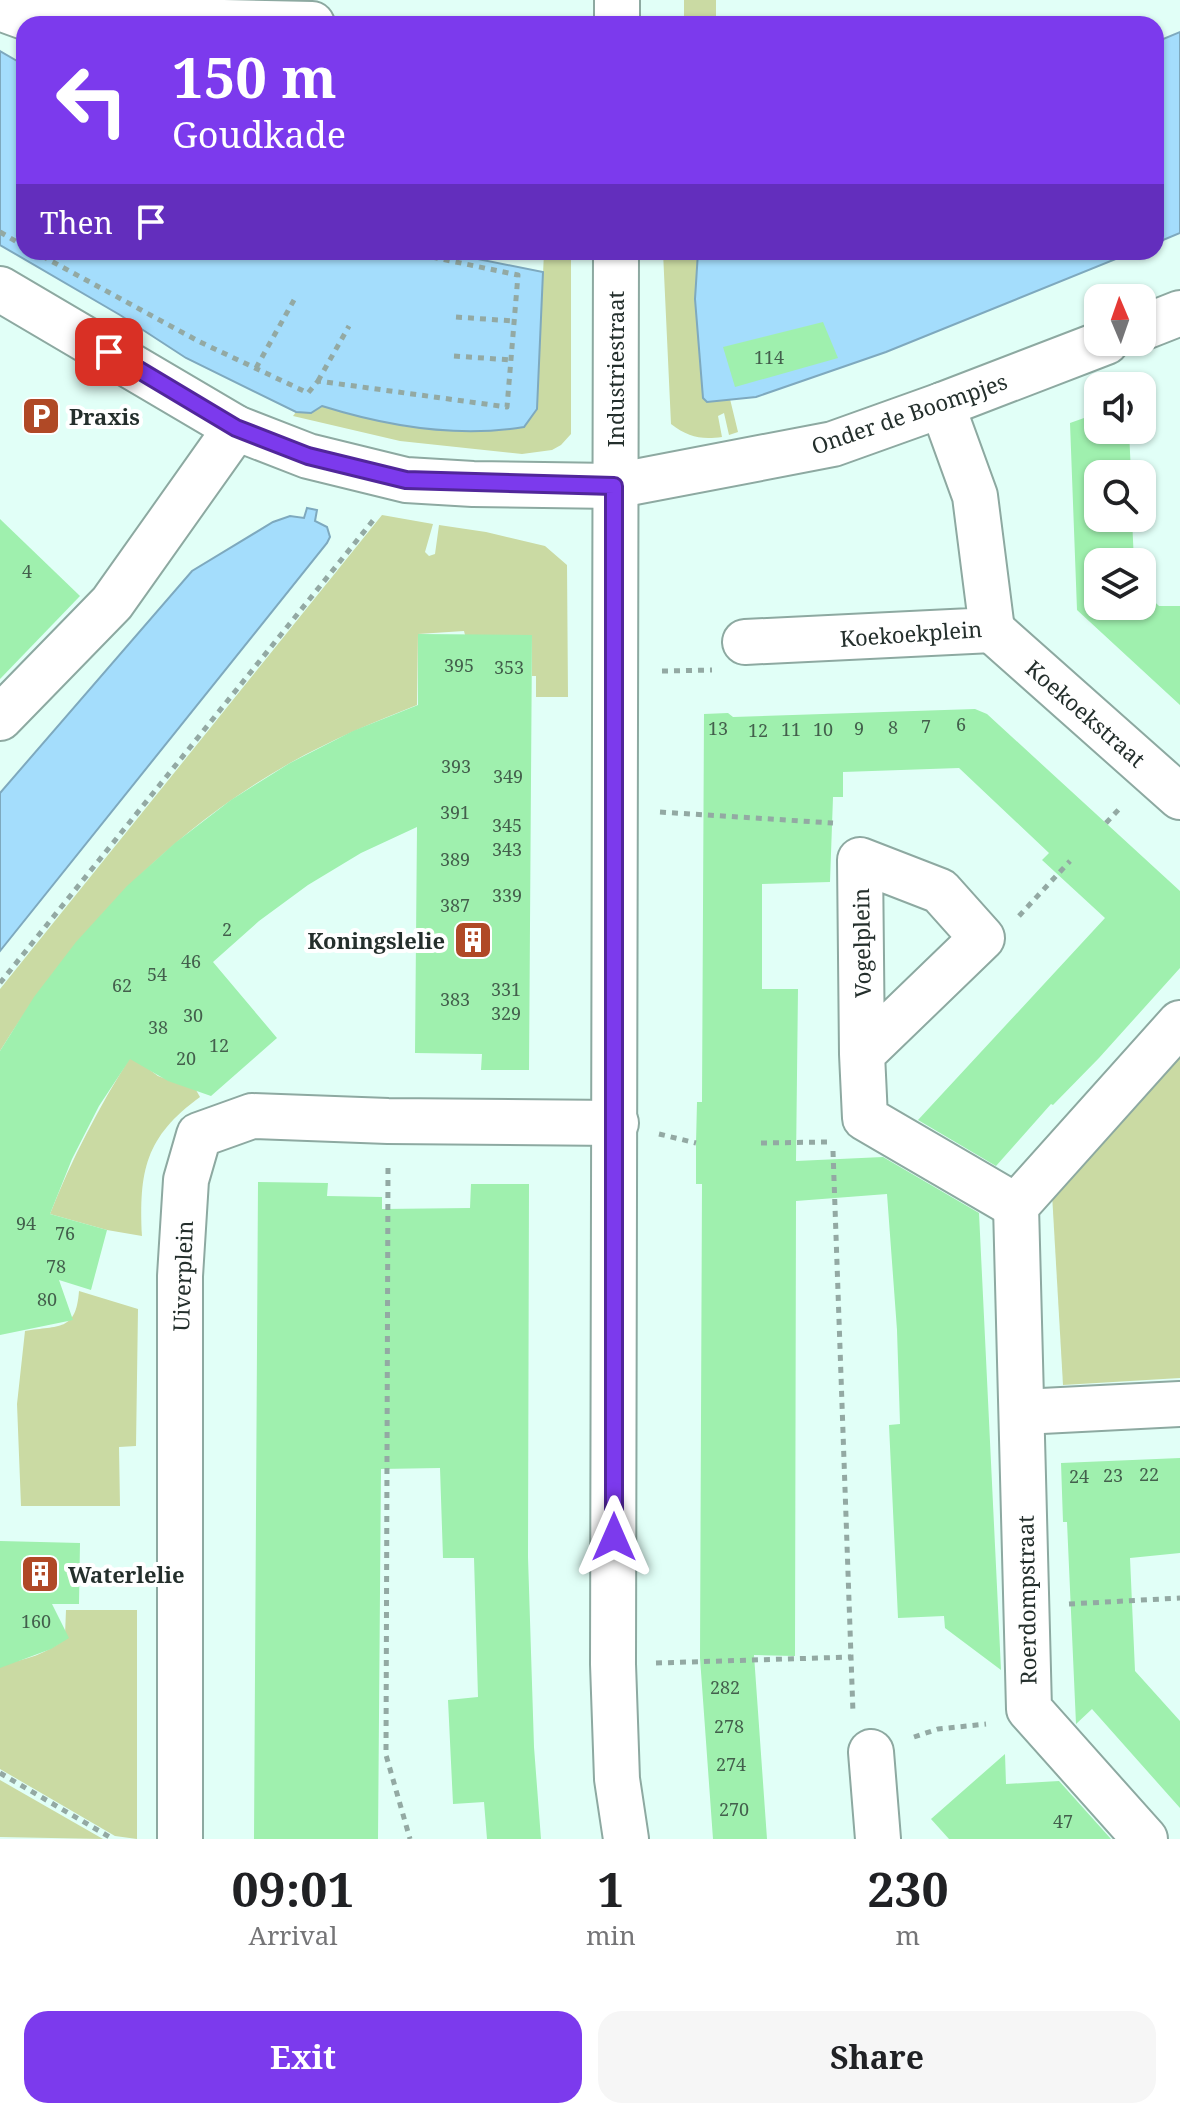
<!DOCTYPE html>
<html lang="en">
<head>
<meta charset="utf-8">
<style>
	:root { --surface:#fff; --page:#f6f6f6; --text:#202124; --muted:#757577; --accent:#7c3aed }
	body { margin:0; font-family:"Noto Serif",serif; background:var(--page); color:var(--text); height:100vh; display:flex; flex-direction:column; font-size:30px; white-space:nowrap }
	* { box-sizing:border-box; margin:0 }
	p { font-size:26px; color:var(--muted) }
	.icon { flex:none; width:44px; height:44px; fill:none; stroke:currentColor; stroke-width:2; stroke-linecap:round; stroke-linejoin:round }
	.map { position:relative; height:1839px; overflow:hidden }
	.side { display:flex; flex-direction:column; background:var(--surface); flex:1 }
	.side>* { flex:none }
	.banner { position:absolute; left:16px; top:16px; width:1148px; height:244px; border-radius:24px; box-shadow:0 2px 6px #0004; background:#7c3aed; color:#fff; overflow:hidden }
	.needle { width:52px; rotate:358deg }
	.fabs { position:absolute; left:1084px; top:284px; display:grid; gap:16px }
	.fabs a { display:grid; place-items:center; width:72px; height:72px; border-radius:16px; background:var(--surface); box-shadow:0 2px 6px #0004; font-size:40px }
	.pin { position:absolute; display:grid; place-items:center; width:68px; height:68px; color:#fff; margin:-34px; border-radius:16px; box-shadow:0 4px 12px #0006 }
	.me { position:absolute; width:88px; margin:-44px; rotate:0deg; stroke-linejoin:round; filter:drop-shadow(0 0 6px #0008) }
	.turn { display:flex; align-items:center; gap:28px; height:168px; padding:0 24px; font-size:36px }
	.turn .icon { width:104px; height:104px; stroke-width:2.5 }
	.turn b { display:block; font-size:56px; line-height:68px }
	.then { display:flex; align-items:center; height:76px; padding:0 24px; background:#0003; gap:16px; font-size:30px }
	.eta { display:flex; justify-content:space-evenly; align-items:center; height:136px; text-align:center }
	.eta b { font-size:48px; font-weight:700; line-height:56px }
	.cta { display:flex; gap:16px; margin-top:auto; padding:16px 24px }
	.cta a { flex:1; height:92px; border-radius:24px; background:var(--accent); color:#fff; font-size:32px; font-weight:700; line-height:92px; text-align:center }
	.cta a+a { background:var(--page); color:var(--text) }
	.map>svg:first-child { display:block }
	.green { fill:#cadaa3 }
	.water { fill:#a4ddfc; stroke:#7ea9be; stroke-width:2 }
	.building { fill:#9ff0ae }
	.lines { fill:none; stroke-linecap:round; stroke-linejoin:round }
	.minor-casing { stroke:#8da9a1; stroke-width:48 }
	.major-casing { stroke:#8da9a1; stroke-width:48 }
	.path { stroke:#93a9a3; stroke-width:5; stroke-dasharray:6 6; stroke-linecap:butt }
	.minor { stroke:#fff; stroke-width:44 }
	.major { stroke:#fff; stroke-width:44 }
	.route-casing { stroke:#51269a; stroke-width:20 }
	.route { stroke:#7c3aed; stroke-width:14 }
	.labels { text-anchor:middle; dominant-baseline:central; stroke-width:8; stroke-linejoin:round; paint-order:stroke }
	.number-label { font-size:18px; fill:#435f4c }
	.street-label { font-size:22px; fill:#242f2c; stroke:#fff }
	.poi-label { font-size:22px; font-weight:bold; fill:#242f2c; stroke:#fff; text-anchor:start }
</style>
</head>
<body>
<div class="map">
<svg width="1180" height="1839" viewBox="0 0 1180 1839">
	<rect width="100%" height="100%" fill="#e1fff7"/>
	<!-- green -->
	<g class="green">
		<rect x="684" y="0" width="32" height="24"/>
		<path d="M544 252H564L571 260V434L561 445 552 450 522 454 400 441 293 416 296 412 311 413 321 406 403 426 468 431 506 430 537 408Z"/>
		<path d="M663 252H698L695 299 707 402 730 399 738 432 729 435 724 413 718 416 722 437C701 440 688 437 671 424Z"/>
		<path d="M382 515 433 524 425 552 429 556 435 554 439 525 486 532 545 546 567 565 568 697H536V676H532V635H465L464 631 418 634 417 705C374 722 331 740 290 763 167 833 74 932 0 1051V989Z"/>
		<path d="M1180 1049V1378L1063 1385 1052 1194Z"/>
		<path d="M131 1056 158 1076 196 1090 200 1097C145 1137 139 1171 142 1236L107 1230 50 1214C72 1158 99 1107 131 1056Z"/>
		<path d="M79 1291 138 1309 136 1446 119 1447 120 1506H21L17 1404 25 1331C59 1325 76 1332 79 1291Z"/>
		<path d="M66 1610H137V1839L115 1836 0 1769V1664C25 1661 48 1653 68 1637L65 1635Z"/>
		<path d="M0 1780 103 1839 0 1837Z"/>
	</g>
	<!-- water -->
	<g class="water">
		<path d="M1180 32V233L1156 243V42Z"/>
		<path d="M0 51 24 65V252H443L543 272 537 409 524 427C457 438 386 426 322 406L311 413 296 412 186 358 120 315 0 245Z"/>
		<path d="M698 252H1133L886 352 756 397 707 402 703 398 695 299Z"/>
		<path d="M307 508 317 510 315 521 327 527 330 537 327 543 0 951V793L192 571 273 522 290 516 304 518Z"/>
	</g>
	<!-- building -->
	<g class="building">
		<path d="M823 322 838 358 735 387 723 347Z"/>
		<path d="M1098 413V430H1129L1131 474H1098V518H1132L1134 562H1098V606H1142V590L1159 606H1180V705L1077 610 1070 423Z"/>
		<path d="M0 519 80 596 0 679Z"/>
		<path d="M418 634 532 635 529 1070H481L482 1054 415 1053 417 827 361 853 308 885 259 921 213 962 277 1038 211 1096 168 1081 130 1059 99 1106 72 1159 50 1214 107 1230 91 1290 59 1280 73 1320 0 1335V1051L34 997 76 942 127 886 175 843 231 800 290 763 353 731 418 705Z"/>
		<path d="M975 709 987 714 1180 891V968L1099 1058 1053 1105 1051 1104 996 1166 918 1120 1105 918 1042 860 1049 853 959 768 843 772V797H833L830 882 762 884V989H798L796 1161 883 1157 979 1213 1001 1670 945 1628 944 1616 898 1618 889 1425 900 1424 897 1330 887 1194 796 1201 795 1656 754 1655 767 1839H713L700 1658 702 1184H696V1143L697 1102H702L704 714 728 713 733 717Z"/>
		<path d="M258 1182 328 1183 327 1196 382 1197V1209L470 1208 471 1184H529L528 1557 534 1747 541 1839H487L484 1802 453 1804 448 1700 478 1697 474 1558H443L440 1468 381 1469 378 1839H254Z"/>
		<path d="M1180 1458V1553L1130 1558 1135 1671 1180 1721V1808L1092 1709 1076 1724 1067 1522H1063L1061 1463Z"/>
		<path d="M0 1541 80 1543 79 1604H52L69 1638 51 1649 0 1668Z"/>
		<path d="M1005 1754 1006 1784 1059 1781 1111 1839H949L931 1819Z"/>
	</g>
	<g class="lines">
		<!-- minor casing -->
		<g class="minor-casing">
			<g id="minor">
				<path d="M0 8 33 20 54 22 135 20 312 24"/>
				<path d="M0 289 236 428 308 456 406 480 473 484 614 486 833 444 942 405 1106 342"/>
				<path d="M1142 328 1180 313"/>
				<path d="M992 630 1180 797"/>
				<path d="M745 642 992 630 975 496 942 405"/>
				<path d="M0 718 112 603 236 428"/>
				<path d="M862 1054 860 860 940 891 982 938 862 1054 865 1118 1016 1206"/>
				<path d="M1022 1412 1180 1404"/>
				<path d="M871 1752 878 1839"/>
				<path d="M180 1839V1276L186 1180 199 1135 252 1116 388 1121 616 1123"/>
				<path d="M1145 1839 1029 1709 1016 1206 1180 1023"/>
			</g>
		</g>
		<!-- major casing -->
		<g class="major-casing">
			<g id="major">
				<path d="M617 24V0"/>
				<path d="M616 252 613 1664 617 1779 626 1839"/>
			</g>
		</g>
		<!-- path -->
		<g class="path">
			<path d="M0 232 24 246"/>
			<path d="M42 256 200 342 308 393 318 381 507 407 518 275 408 252"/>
			<path d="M456 317 514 321"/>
			<path d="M454 356 511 360"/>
			<path d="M256 368 294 300"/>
			<path d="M318 381 349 326"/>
			<path d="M662 671 712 670"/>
			<path d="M660 812 833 823"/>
			<path d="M1106 823 1122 806"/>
			<path d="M1019 916 1070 861"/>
			<path d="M0 983 375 518"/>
			<path d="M659 1134 696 1143"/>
			<path d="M761 1143 828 1142"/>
			<path d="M833 1151 853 1713"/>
			<path d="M388 1168 386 1755 410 1839"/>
			<path d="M1069 1604 1180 1598"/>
			<path d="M656 1663 851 1657"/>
			<path d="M914 1737 938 1729 986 1724"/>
			<path d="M0 1773 113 1839"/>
		</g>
		<!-- minor -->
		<use href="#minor" class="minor"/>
		<!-- major -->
		<use href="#major" class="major"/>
	</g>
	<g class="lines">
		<!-- route casing -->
		<g class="route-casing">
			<path id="route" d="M109 352 236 428 308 456 406 480 614 486V1537"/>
		</g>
		<!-- route -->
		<use href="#route" class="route"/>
	</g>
	<!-- icons -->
	<defs>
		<g id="parking-square" transform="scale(2)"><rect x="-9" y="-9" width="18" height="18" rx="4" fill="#b04926" stroke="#fff"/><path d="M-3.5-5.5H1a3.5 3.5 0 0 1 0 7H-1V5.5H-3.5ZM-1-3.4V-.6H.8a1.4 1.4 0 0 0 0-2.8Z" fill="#fff"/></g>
		<g id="building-square" transform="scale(2)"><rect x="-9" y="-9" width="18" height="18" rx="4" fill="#b04926" stroke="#fff"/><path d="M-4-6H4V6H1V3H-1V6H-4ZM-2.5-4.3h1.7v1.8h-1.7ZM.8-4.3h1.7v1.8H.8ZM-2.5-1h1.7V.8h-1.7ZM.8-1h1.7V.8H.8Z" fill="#fff"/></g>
	</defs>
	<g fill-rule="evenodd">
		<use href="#parking-square" x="41" y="416"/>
		<use href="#building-square" x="473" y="940"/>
		<use href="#building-square" x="40" y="1574"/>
	</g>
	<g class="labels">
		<!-- number labels -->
		<g class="number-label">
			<text x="769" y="357">114</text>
			<text x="27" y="571">4</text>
			<text x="459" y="665">395</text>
			<text x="509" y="667">353</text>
			<text x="961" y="724">6</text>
			<text x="926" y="726">7</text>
			<text x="893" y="727">8</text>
			<text x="718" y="728">13</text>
			<text x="859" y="728">9</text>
			<text x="791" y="729">11</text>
			<text x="823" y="729">10</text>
			<text x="758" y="730">12</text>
			<text x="456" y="766">393</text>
			<text x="508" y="776">349</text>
			<text x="455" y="812">391</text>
			<text x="507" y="825">345</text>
			<text x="507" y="849">343</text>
			<text x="455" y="859">389</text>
			<text x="507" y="895">339</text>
			<text x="455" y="905">387</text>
			<text x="227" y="929">2</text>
			<text x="191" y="961">46</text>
			<text x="157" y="974">54</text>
			<text x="122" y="985">62</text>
			<text x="506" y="989">331</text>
			<text x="455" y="999">383</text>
			<text x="506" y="1013">329</text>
			<text x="193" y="1015">30</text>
			<text x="158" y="1027">38</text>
			<text x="219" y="1045">12</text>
			<text x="186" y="1058">20</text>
			<text x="26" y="1223">94</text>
			<text x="65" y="1233">76</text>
			<text x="56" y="1266">78</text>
			<text x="47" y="1299">80</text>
			<text x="1149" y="1474">22</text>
			<text x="1113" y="1475">23</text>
			<text x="1079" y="1476">24</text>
			<text x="36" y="1621">160</text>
			<text x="725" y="1687">282</text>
			<text x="729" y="1726">278</text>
			<text x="731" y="1764">274</text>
			<text x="734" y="1809">270</text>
			<text x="1063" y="1821">47</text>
		</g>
		<!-- street labels -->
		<g class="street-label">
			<text transform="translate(615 369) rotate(-90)">Industriestraat</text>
			<text transform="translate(909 413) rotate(-19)">Onder de Boompjes</text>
			<text transform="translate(911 633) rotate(-4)">Koekoekplein</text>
			<text transform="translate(1086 713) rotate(41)">Koekoekstraat</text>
			<text transform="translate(861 943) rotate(-91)">Vogelplein</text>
			<text transform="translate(182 1276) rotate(-88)">Uiverplein</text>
			<text transform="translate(1026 1600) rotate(-91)">Roerdompstraat</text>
		</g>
		<!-- poi labels -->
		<g class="poi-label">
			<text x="69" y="416">Praxis</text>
			<text x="445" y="940" text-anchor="end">Koningslelie</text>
			<text x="68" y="1574">Waterlelie</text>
		</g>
	</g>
</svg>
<div class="fabs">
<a><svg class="needle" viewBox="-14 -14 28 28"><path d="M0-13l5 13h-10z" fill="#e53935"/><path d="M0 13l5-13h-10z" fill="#757577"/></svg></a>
<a><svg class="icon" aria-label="sound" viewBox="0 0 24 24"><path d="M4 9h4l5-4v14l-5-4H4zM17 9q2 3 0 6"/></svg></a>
<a><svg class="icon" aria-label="search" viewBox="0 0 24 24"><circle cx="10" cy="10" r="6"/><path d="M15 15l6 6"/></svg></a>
<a><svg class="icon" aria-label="layers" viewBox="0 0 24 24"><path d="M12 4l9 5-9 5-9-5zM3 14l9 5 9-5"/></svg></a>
</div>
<div class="pin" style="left:109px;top:352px;background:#d93025"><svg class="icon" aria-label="arrive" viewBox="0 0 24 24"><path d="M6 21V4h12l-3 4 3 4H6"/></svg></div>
<svg class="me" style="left:614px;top:1537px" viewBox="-20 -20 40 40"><path d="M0-17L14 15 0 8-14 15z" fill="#7c3aed" stroke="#fff" stroke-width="4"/></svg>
<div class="banner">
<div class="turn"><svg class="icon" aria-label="left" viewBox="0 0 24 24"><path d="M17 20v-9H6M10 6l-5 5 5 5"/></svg><div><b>150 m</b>Goudkade</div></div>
<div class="then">Then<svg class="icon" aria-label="arrive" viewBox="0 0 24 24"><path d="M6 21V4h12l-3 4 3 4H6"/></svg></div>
</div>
</div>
<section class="side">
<div class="eta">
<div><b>09:01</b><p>Arrival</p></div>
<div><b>1</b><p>min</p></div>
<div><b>230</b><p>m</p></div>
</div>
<div class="cta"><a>Exit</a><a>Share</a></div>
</section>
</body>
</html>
